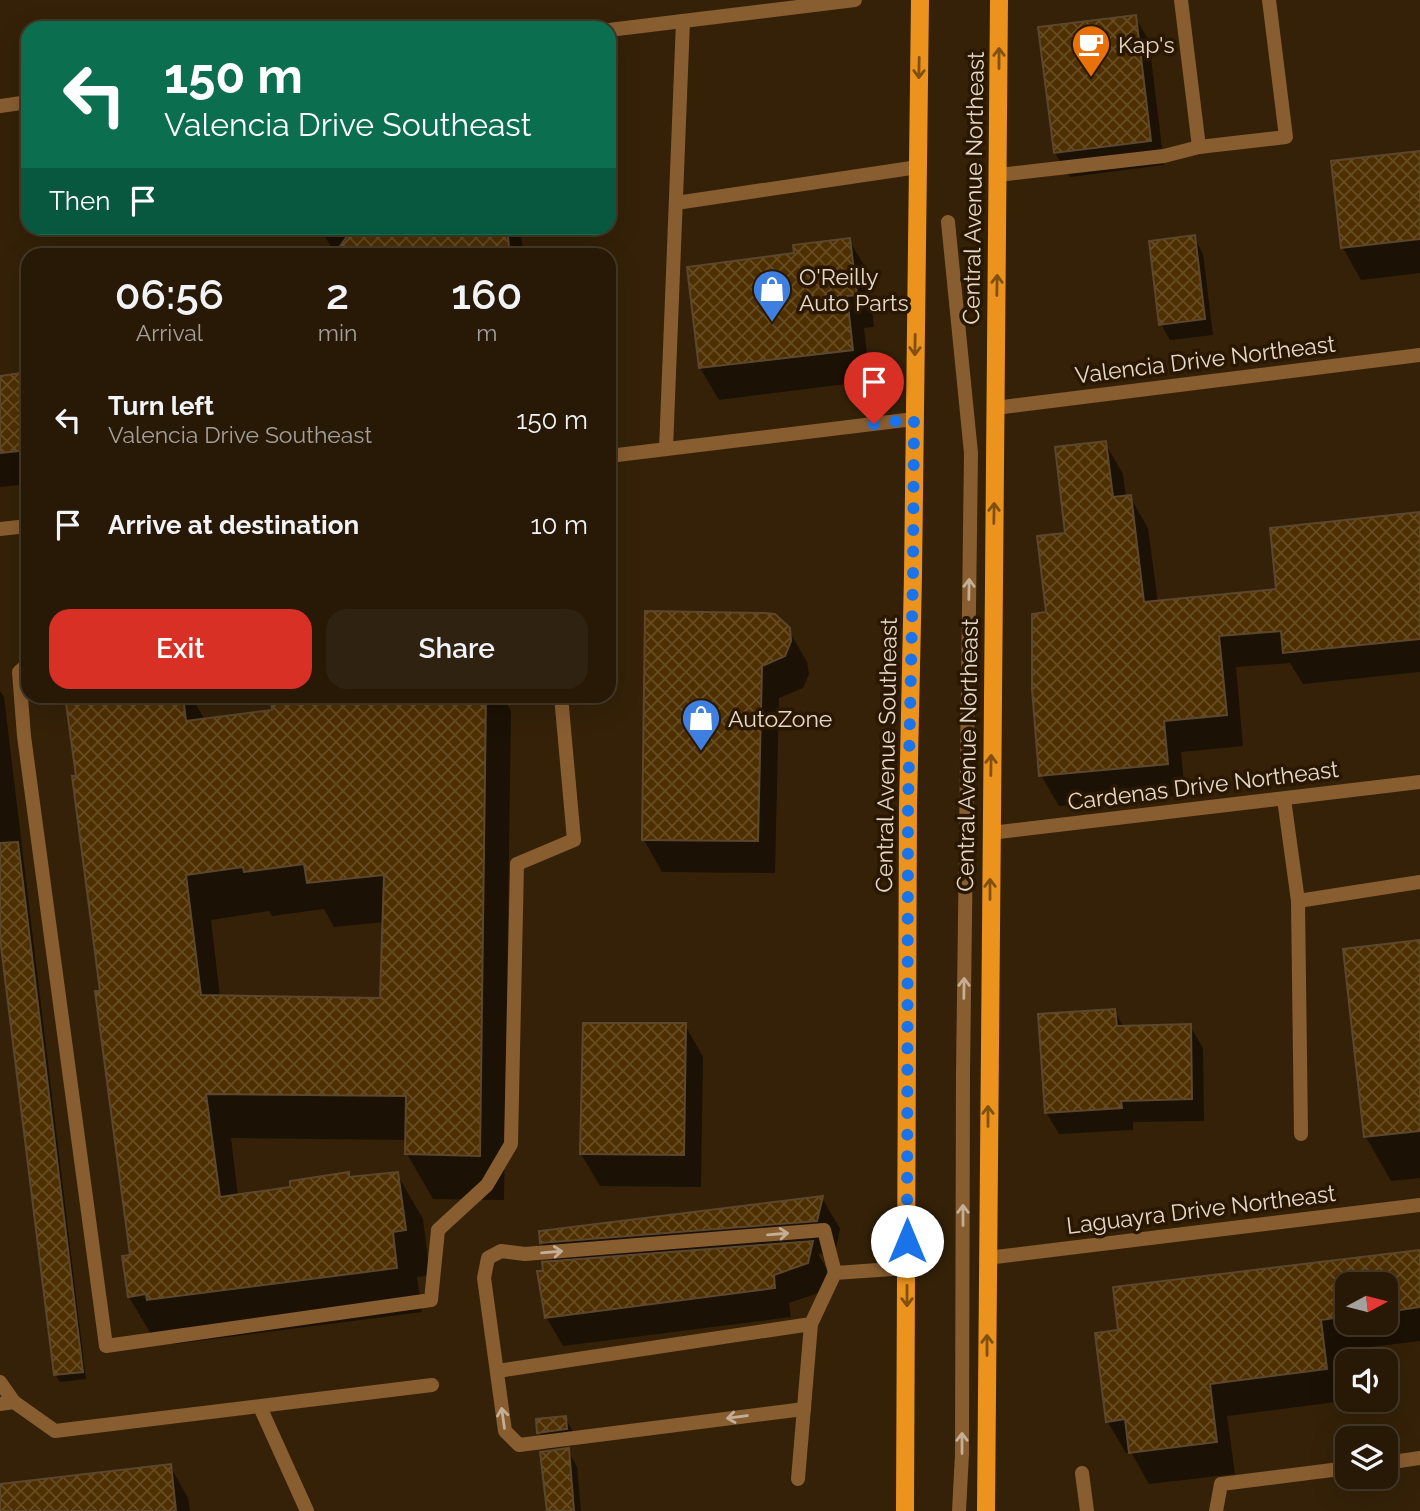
<!DOCTYPE html>
<html lang="en">
<head>
<meta charset="utf-8">
<style>
	:root { --surface:#271906; --page:#2f2210; --text:#f1f3f6; --muted:#a4a09b; --line:#433828; --accent:#d93025 }
	body { margin:0; font-family:Raleway,sans-serif; background:var(--page); color:var(--text); height:100vh; display:flex; flex-direction:column; font-size:26px; white-space:nowrap }
	* { box-sizing:border-box; margin:0 }
	p { font-size:23px; color:var(--muted) }
	.icon { flex:none; width:38px; height:38px; fill:none; stroke:currentColor; stroke-width:2; stroke-linecap:round; stroke-linejoin:round }
	.map { position:relative; flex:1; overflow:hidden }
	.panel { position:absolute; left:21px; top:248px; width:595px; height:455px; display:flex; flex-direction:column; background:var(--surface); border-radius:21px; box-shadow:0 7px 28px #0002,0 0 0 2px var(--line) }
	.panel>* { flex:none }
	.hud { position:absolute; left:21px; top:21px; width:595px; height:214px; border-radius:21px; box-shadow:0 7px 28px #0002,0 0 0 2px var(--line); background:#0b6e4f; color:#fff; overflow:hidden }
	.needle { width:46px; rotate:83deg }
	.fabs { position:absolute; left:1335px; top:1272px; display:grid; gap:14px }
	.fabs a { display:grid; place-items:center; width:63px; height:63px; border-radius:14px; background:var(--surface); box-shadow:0 7px 28px #0002,0 0 0 2px var(--line); font-size:35px }
	.pin { position:absolute; display:grid; place-items:center; width:60px; height:60px; color:#fff; margin:-72px -30px; border-radius:50% 50% 50% 0; rotate:-45deg; box-shadow:0 0 7px #0007 }
	.pin .icon { rotate:45deg }
	.me { position:absolute; width:77px; margin:-38px; rotate:0deg; stroke-linejoin:round; filter:drop-shadow(0 0 5px #0008) }
	.turn { display:flex; align-items:center; gap:24px; height:147px; padding:0 28px; font-size:32px }
	.turn .icon { width:91px; height:91px; stroke-width:2.5 }
	.turn b { display:block; font-size:49px; line-height:60px }
	.then { display:flex; align-items:center; height:66px; padding:0 28px; background:#0003; gap:14px; font-size:26px }
	.eta { display:flex; justify-content:space-evenly; align-items:center; height:119px; text-align:center }
	.eta b { font-size:42px; font-weight:600; line-height:49px }
	.action { display:flex; gap:14px; margin-top:auto; padding:14px 28px }
	.action a { flex:1; height:80px; border-radius:21px; background:var(--accent); color:#fff; font-size:28px; font-weight:600; line-height:80px; text-align:center }
	.action a+a { background:var(--page); color:var(--text) }
	ul { padding:0; list-style:none }
	li { display:flex; align-items:center; gap:21px; height:105px; padding:0 28px }
	li div { flex:1 }
	li b { display:block; font-size:26px }
	li em { font-style:normal }
	.map>svg:first-child { display:block }
	.shadow { fill:#0007; fill-rule:evenodd }
	.building { fill:url(#building-cross-hatch); stroke:#5c472e; stroke-width:2; fill-rule:evenodd }
	.lines { fill:none; stroke-linecap:round; stroke-linejoin:round }
	.service { stroke:#885d30; stroke-width:14 }
	.minor { stroke:#885d30; stroke-width:14 }
	.tertiary { stroke:#885d30; stroke-width:14 }
	.primary { stroke:#ec931e; stroke-width:18 }
	.oneway { stroke:#814f0e }
	.oneway2 { stroke:#c4ae95 }
	.route { stroke:#1a73e8; stroke-width:12; stroke-dasharray:0 21.6 }
	.labels { text-anchor:middle; dominant-baseline:central; stroke-width:7; stroke-linejoin:round; paint-order:stroke }
	.poi-label { font-size:23px; fill:#e5d9cb; stroke:#2a1701; text-anchor:start }
	.street-label { font-size:23px; fill:#e5d9cb; stroke:#2a1701 }
</style>
</head>
<body>
<div class="map">
<svg width="1420" height="1511" viewBox="0 0 1420 1511">
	<defs>
		<pattern id="building-cross-hatch" width="8" height="8" patternUnits="userSpaceOnUse" patternTransform="scale(1.75)"><rect width="8" height="8" fill="#4e2f00"/><path d="M0 0l8 8M0 8l8-8" fill="none" stroke="#674d24"/></pattern>
	</defs>
	<rect width="100%" height="100%" fill="#342108"/>
	<!-- shadow -->
	<g class="shadow">
		<path d="M1135 17 1149 41 1164 165 1070 177 1055 153Z"/>
		<path d="M1420 152V273L1361 280 1343 248Z"/>
		<path d="M320 228H520L524 256H332L330 245Z"/>
		<path d="M1194 237 1203 254 1213 335 1170 340 1161 324Z"/>
		<path d="M849 240 868 272 874 327 864 328 870 381 719 400 700 368 796 255Z"/>
		<path d="M28 374V484L0 487V377Z"/>
		<path d="M1105 443 1123 474 1126 497H1130L1148 528 1158 603 1278 590 1420 513V672L1303 684 1290 663 1236 667 1243 746 1181 752 1185 795 1059 806 1041 775 1048 614 1067 534Z"/>
		<path d="M646 613 788 629 807 662 809 674 803 688 779 698 775 873 662 872 644 840Z"/>
		<path d="M0 691 4 697 86 1379 60 1382 55 1374 0 920Z"/>
		<path d="M80 696H191L205 720 369 696H503L511 711 504 1200 433 1199 407 1154V1140L231 1138 238 1196 292 1189 348 1174 350 1179 397 1174 423 1219 430 1275 417 1277 422 1312 175 1344 172 1339 155 1341 129 1297 132 1257 78 777ZM324 909 334 927 385 922 382 1000 220 997 211 920 269 911 272 916Z"/>
		<path d="M1420 942V1178L1391 1181 1366 1137Z"/>
		<path d="M1114 1010 1124 1028 1190 1026 1203 1048 1204 1121 1133 1122V1130L1059 1134 1046 1112Z"/>
		<path d="M685 1025 703 1057 701 1187 600 1186 581 1154Z"/>
		<path d="M822 1198 840 1229 835 1253 818 1254 828 1271 824 1291 789 1303 791 1317 563 1346 546 1317 545 1272 554 1263 542 1243Z"/>
		<path d="M1420 1252V1341L1338 1351 1344 1401 1227 1416 1235 1474 1149 1484 1131 1452 1126 1453 1107 1421 1120 1331ZM1348 1284H1386V1323H1348Z"/>
		<path d="M565 1417 574 1434 575 1445 548 1449 539 1432Z"/>
		<path d="M568 1450 577 1467 581 1511H549Z"/>
		<path d="M170 1466 188 1498 190 1511H0V1486Z"/>
	</g>
	<!-- building -->
	<g class="building">
		<path d="M1136 15 1151 141 1054 153 1038 27Z"/>
		<path d="M1420 151V239L1341 248 1331 161Z"/>
		<path d="M353 228H507L510 256H333Z"/>
		<path d="M1195 235 1205 319 1159 325 1149 241Z"/>
		<path d="M850 238 857 295 847 296 853 350 699 368 687 267 794 253 793 245Z"/>
		<path d="M28 372V450L0 453V376Z"/>
		<path d="M1106 441 1113 497 1131 495 1144 602 1276 589 1270 528 1420 512V639L1283 653 1281 631 1219 636 1227 715 1164 721 1168 764 1039 776 1032 689V614L1046 612 1037 536 1065 533 1055 447Z"/>
		<path d="M645 611 765 613 775 614 790 628 791 641 785 656 762 666 758 841 642 840Z"/>
		<path d="M65 696H183L186 721 272 710 271 696H486L480 1156 405 1154 406 1096 206 1094 220 1197 290 1187V1181L349 1172V1177L398 1172 406 1230 393 1232 397 1268 147 1300 146 1294 128 1297 122 1256 130 1255 95 991H100L72 776H76ZM304 864 307 883 384 875 380 998 201 995 186 875 243 867 244 872Z"/>
		<path d="M18 842 83 1372 54 1375 0 938V843Z"/>
		<path d="M1420 940V1131L1364 1137 1343 949Z"/>
		<path d="M1115 1009 1117 1026 1191 1024 1192 1099 1121 1101 1122 1108 1045 1113 1038 1014Z"/>
		<path d="M583 1023H686L684 1155 580 1154Z"/>
		<path d="M823 1196 817 1221 540 1243 539 1231Z"/>
		<path d="M813 1241 808 1263 774 1275 775 1288 545 1318 537 1271H543L542 1262Z"/>
		<path d="M1420 1250V1307L1386 1312V1284H1348V1316L1321 1320 1327 1369 1210 1384 1217 1442 1129 1453 1125 1419 1106 1422 1095 1333 1118 1330 1113 1287Z"/>
		<path d="M566 1416 567 1429 537 1433 536 1419Z"/>
		<path d="M569 1448 574 1511H547L540 1452Z"/>
		<path d="M171 1464 176 1511H0V1484Z"/>
	</g>
	<g class="lines">
		<!-- service -->
		<g class="service">
			<path d="M1181 0 1199 147"/>
			<path d="M998 175 1164 156 1199 147 1286 137 1269 0"/>
			<path d="M676 203 918 167"/>
			<path d="M948 222 971 453 963 1073 962 1454 959 1511"/>
			<path d="M666 449 683 21"/>
			<path d="M28 664 19 672 24 736 106 1346 431 1300 438 1230 487 1185 511 1144 517 864 574 840 561 696"/>
			<path d="M1284 799 1298 901 1301 1134"/>
			<path d="M1298 901 1420 882"/>
			<path d="M497 1371 811 1324 835 1273 907 1268"/>
			<path d="M0 1382 14 1402"/>
			<path d="M0 1404 14 1402 55 1431 432 1385"/>
			<path d="M260 1407 307 1511"/>
			<path d="M804 1409 519 1445 505 1431 484 1278 488 1258 501 1251 525 1254 824 1230 835 1273"/>
			<path d="M1386 1463 1420 1458"/>
			<path d="M1082 1473 1087 1511"/>
			<path d="M798 1479 811 1324"/>
			<path d="M1216 1511 1221 1484 1348 1468"/>
		</g>
		<!-- minor -->
		<g class="minor">
			<path d="M995 408 1420 355"/>
			<path d="M609 456 914 419"/>
			<path d="M0 529 28 526"/>
			<path d="M991 833 1420 782"/>
			<path d="M987 1258 1420 1205"/>
		</g>
		<!-- tertiary -->
		<g class="tertiary">
			<path d="M609 30 855 0"/>
			<path d="M0 106 28 102"/>
		</g>
		<!-- primary -->
		<g class="primary">
			<path d="M905 1511 908 807 913 575 920 0"/>
			<path d="M986 1511 999 0"/>
		</g>
	</g>
	<!-- one-way arrows -->
	<defs><path id="oneway-shaft" d="M-6 0H5M1.5-3L5.5 0L1.5 3" fill="none" stroke-width="1.6" stroke-linecap="round" stroke-linejoin="round" transform="scale(1.75)"/></defs>
	<g class="oneway">
		<use href="#oneway-shaft" transform="translate(999 58) rotate(-90)"/>
		<use href="#oneway-shaft" transform="translate(919 68) rotate(91)"/>
		<use href="#oneway-shaft" transform="translate(997 285) rotate(-89)"/>
		<use href="#oneway-shaft" transform="translate(915 345) rotate(91)"/>
		<use href="#oneway-shaft" transform="translate(994 513) rotate(-89)"/>
		<use href="#oneway-shaft" transform="translate(991 765) rotate(-89)"/>
		<use href="#oneway-shaft" transform="translate(990 889) rotate(-90)"/>
		<use href="#oneway-shaft" transform="translate(988 1116) rotate(-90)"/>
		<use href="#oneway-shaft" transform="translate(907 1296) rotate(90)"/>
		<use href="#oneway-shaft" transform="translate(987 1345) rotate(-90)"/>
	</g>
	<g class="oneway2">
		<use href="#oneway-shaft" transform="translate(969 589) rotate(-89)"/>
		<use href="#oneway-shaft" transform="translate(964 988) rotate(-89)"/>
		<use href="#oneway-shaft" transform="translate(963 1215) rotate(-90)"/>
		<use href="#oneway-shaft" transform="translate(778 1234) rotate(-5)"/>
		<use href="#oneway-shaft" transform="translate(552 1252) rotate(-5)"/>
		<use href="#oneway-shaft" transform="translate(737 1417) rotate(173)"/>
		<use href="#oneway-shaft" transform="translate(503 1418) rotate(-98)"/>
		<use href="#oneway-shaft" transform="translate(962 1443) rotate(-90)"/>
	</g>
	<g class="lines">
		<!-- route -->
		<path class="route" d="M874 424 914 419 913 575 908 807 907 1241"/>
	</g>
	<!-- icons -->
	<defs>
		<g id="cafe-pin" transform="scale(2.0125)"><path d="M0 17L-7.5 6A9.5 9.5 0 1 1 7.5 6Z" fill="#e8710a" stroke="#2a1701"/><path d="M-5.5-4.5H6V0H3Q3 3.5 0 3.5H-2.5Q-5.5 3.5-5.5 0ZM3-3.2v2h1.7v-2ZM-6 4.5H4V6H-6Z" fill="#fff"/></g>
		<g id="shop-pin" transform="scale(2.0125)"><path d="M0 17L-7.5 6A9.5 9.5 0 1 1 7.5 6Z" fill="#3f7fe0" stroke="#2a1701"/><path d="M-5-2.5h2.3a2.7 3.5 0 0 1 5.4 0H5L5.5 6h-11ZM-1.5-2.5h3a1.5 2.3 0 0 0-3 0Z" fill="#fff"/></g>
	</defs>
	<g fill-rule="evenodd">
		<use href="#cafe-pin" x="1091" y="44"/>
		<use href="#shop-pin" x="772" y="289"/>
		<use href="#shop-pin" x="701" y="718"/>
	</g>
	<g class="labels">
		<!-- poi labels -->
		<g class="poi-label">
			<text x="1118" y="44">Kap's</text>
			<text x="799" y="276">O'Reilly<tspan x="799" dy="26">Auto Parts</tspan></text>
			<text x="728" y="718">AutoZone</text>
		</g>
		<!-- street labels -->
		<g class="street-label">
			<text transform="translate(973 188) rotate(-89)">Central Avenue Northeast</text>
			<text transform="translate(1205 359) rotate(-7)">Valencia Drive Northeast</text>
			<text transform="translate(886 755) rotate(-89)">Central Avenue Southeast</text>
			<text transform="translate(967 755) rotate(-89)">Central Avenue Northeast</text>
			<text transform="translate(1203 785) rotate(-7)">Cardenas Drive Northeast</text>
			<text transform="translate(1201 1209) rotate(-7)">Laguayra Drive Northeast</text>
		</g>
	</g>
</svg>
<div class="fabs">
<a><svg class="needle" viewBox="-14 -14 28 28"><path d="M0-13l5 13h-10z" fill="#e53935"/><path d="M0 13l5-13h-10z" fill="#a4a09b"/></svg></a>
<a><svg class="icon" aria-label="sound" viewBox="0 0 24 24"><path d="M4 9h4l5-4v14l-5-4H4zM17 9q2 3 0 6"/></svg></a>
<a><svg class="icon" aria-label="layers" viewBox="0 0 24 24"><path d="M12 4l9 5-9 5-9-5zM3 14l9 5 9-5"/></svg></a>
</div>
<div class="pin" style="left:874px;top:424px;background:#d93025"><svg class="icon" aria-label="arrive" viewBox="0 0 24 24"><path d="M6 21V4h12l-3 4 3 4H6"/></svg></div>
<svg class="me" style="left:907px;top:1241px" viewBox="-20 -20 40 40"><circle r="19" fill="#fff"/><path d="M0-13L10 11 0 6-10 11z" fill="#1a73e8"/></svg>
<div class="hud">
<div class="turn"><svg class="icon" aria-label="left" viewBox="0 0 24 24"><path d="M17 20v-9H6M10 6l-5 5 5 5"/></svg><div><b>150 m</b>Valencia Drive Southeast</div></div>
<div class="then">Then<svg class="icon" aria-label="arrive" viewBox="0 0 24 24"><path d="M6 21V4h12l-3 4 3 4H6"/></svg></div>
</div>
<section class="panel">
<div class="eta">
<div><b>06:56</b><p>Arrival</p></div>
<div><b>2</b><p>min</p></div>
<div><b>160</b><p>m</p></div>
</div>
<ul>
<li><svg class="icon" aria-label="left" viewBox="0 0 24 24"><path d="M17 20v-9H6M10 6l-5 5 5 5"/></svg><div><b>Turn left</b><p>Valencia Drive Southeast</p></div><em>150 m</em></li>
<li><svg class="icon" aria-label="arrive" viewBox="0 0 24 24"><path d="M6 21V4h12l-3 4 3 4H6"/></svg><div><b>Arrive at destination</b></div><em>10 m</em></li>
</ul>
<div class="action"><a>Exit</a><a>Share</a></div>
</section>
</div>
</body>
</html>
